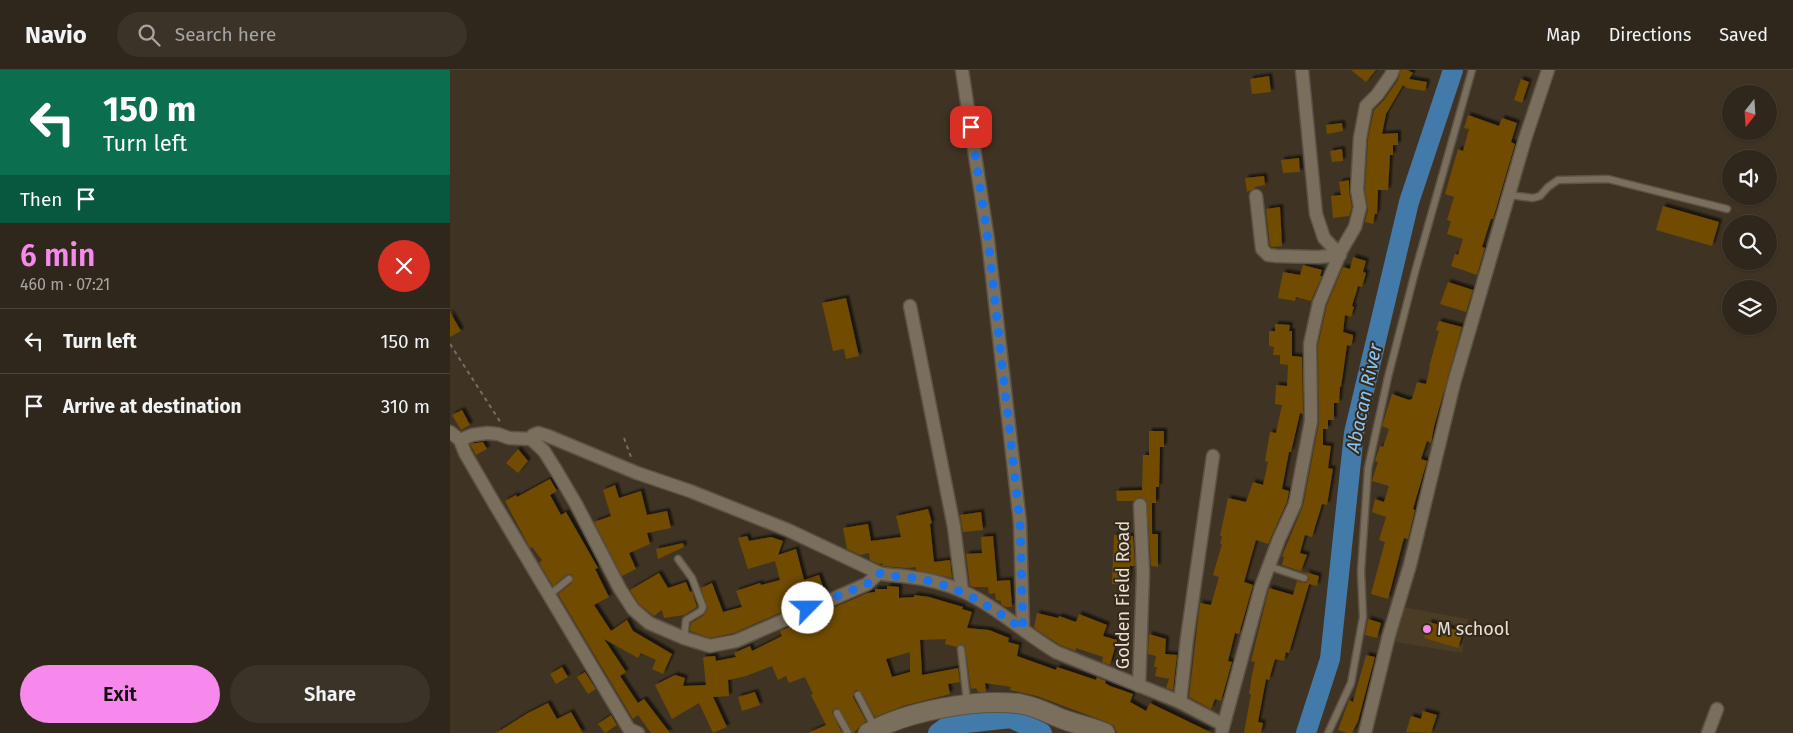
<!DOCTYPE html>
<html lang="en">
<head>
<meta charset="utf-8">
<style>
	:root { --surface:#2f271b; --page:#3b3328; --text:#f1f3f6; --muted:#a7a5a3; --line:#4a443a; --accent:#f788ec }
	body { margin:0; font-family:"Fira Sans",sans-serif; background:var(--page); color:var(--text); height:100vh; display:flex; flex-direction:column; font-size:19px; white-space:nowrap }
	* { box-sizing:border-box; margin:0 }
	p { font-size:16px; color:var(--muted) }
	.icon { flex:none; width:28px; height:28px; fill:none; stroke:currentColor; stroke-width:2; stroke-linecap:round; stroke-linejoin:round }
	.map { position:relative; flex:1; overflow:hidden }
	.panel { display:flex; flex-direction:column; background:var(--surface); width:450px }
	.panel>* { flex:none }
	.banner { background:#0b6e4f; color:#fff; overflow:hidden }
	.needle { width:32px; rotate:197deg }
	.tools { position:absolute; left:1272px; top:15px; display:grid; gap:10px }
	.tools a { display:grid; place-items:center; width:55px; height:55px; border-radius:50%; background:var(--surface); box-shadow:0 1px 4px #0004,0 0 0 1px var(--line); font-size:25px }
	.pin { position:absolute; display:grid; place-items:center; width:42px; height:42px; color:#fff; margin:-21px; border-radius:10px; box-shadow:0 2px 8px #0006 }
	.me { position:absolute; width:55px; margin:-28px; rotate:67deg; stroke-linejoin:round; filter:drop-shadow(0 0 4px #0008) }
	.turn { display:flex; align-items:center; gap:18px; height:105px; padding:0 20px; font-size:22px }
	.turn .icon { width:65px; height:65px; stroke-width:2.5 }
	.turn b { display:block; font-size:35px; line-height:42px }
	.then { display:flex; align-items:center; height:48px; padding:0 20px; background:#0003; gap:10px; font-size:19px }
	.round { display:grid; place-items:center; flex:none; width:52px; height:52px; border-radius:26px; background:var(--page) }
	.headline { display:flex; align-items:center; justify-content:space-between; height:85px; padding:0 20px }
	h1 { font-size:30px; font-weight:600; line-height:38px; color:var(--accent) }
	.cta { display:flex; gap:10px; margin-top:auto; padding:10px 20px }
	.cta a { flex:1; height:58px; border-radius:30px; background:var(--accent); color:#111; font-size:20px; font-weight:600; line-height:58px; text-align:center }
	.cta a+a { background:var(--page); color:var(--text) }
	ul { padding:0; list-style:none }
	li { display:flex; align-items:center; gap:15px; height:65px; padding:0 20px; border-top:1px solid var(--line) }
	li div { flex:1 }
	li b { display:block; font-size:19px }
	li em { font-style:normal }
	header { display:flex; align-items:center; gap:30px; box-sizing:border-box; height:70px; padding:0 25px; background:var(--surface); border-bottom:1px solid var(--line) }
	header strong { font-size:24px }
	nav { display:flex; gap:28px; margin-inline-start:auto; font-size:18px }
	.search { width:350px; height:45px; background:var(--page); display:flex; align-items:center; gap:12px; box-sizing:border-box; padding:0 18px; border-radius:28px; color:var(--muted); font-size:19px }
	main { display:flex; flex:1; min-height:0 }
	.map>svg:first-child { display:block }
	.built { fill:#4b3c26 }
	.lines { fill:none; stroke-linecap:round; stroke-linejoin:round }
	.river { stroke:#427ba9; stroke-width:20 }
	.building { fill:#704b00; fill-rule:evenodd; filter:url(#shadow) }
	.lane-casing { stroke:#5c5245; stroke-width:9 }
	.street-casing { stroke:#5c5245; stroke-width:15 }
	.secondary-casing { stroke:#5c5245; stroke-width:21 }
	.path { stroke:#786e60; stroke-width:2; stroke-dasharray:4 4; stroke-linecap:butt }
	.lane { stroke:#7a6e5c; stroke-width:6 }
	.street { stroke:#7a6e5c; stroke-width:12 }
	.secondary { stroke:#7a6e5c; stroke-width:19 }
	.route { stroke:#1a73e8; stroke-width:9; stroke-dasharray:0 16.2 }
	.poi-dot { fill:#f788ec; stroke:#352a1a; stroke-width:2 }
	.labels { text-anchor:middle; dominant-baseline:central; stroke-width:4; stroke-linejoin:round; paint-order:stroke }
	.street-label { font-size:18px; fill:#e7e0d6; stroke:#352a1a }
	.poi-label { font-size:18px; fill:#e7e0d6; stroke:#352a1a; text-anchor:start }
	.water-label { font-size:19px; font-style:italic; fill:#87c6fa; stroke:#352a1a }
</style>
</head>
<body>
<header>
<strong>Navio</strong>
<div class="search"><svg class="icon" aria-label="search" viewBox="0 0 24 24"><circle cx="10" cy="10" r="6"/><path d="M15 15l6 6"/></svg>Search here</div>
<nav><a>Map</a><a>Directions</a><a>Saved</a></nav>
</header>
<main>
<section class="panel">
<div class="banner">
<div class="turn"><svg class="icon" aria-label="left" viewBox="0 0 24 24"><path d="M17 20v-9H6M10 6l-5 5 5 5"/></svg><div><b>150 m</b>Turn left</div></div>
<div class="then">Then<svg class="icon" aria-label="arrive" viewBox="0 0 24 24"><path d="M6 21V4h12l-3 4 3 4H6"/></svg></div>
</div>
<div class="headline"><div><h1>6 min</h1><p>460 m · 07:21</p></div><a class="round" style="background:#d93025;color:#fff"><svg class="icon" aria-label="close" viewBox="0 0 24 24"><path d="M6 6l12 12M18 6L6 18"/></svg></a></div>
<ul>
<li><svg class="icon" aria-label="left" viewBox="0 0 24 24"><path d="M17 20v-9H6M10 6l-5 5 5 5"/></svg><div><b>Turn left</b></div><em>150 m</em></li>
<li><svg class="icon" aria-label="arrive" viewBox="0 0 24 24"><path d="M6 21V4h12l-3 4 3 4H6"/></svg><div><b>Arrive at destination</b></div><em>310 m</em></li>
</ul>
<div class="cta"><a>Exit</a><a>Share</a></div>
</section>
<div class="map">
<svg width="1343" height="663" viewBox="0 0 1343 663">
	<defs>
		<filter id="shadow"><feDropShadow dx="3" dy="-3" stdDeviation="1" flood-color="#0009"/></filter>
	</defs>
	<rect width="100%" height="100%" fill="#3f3424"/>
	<!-- built -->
	<path class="built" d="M941 535 1018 549 1012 583 935 570Z"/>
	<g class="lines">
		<!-- river -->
		<g class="river">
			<path d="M488 663 499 655 561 648 592 663"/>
			<path d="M856 663 880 589 904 363 959 132 1003 0"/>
		</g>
	</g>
	<!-- building -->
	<g class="building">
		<path d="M901 0H926L916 12Z"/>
		<path d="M951 0H958L963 3 959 9 977 12 975 21 957 18 953 15 936 44 932 64 948 63V75H943V85H940L938 120H928L927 144H925L923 154 915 152 918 139 915 120 918 69 924 40 934 30 948 10Z"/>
		<path d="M819 6 821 22 802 24 800 9Z"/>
		<path d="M1071 9 1079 12 1072 33 1064 30Z"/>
		<path d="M1018 45 1049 56 1052 48 1067 53 1061 72 1065 74 1043 149H1041L1032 177 1035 178 1027 205 1001 196 1005 184 1008 185 1013 169 997 164 1001 151 997 150 1004 127 995 124 1008 79 1013 81 1019 59 1014 58Z"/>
		<path d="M892 53 893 61 877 64 876 55Z"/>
		<path d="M892 79 893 91 882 92 880 81Z"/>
		<path d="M849 88 850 102 833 103 831 90Z"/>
		<path d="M814 106 815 115 805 117V118L797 122 795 108Z"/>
		<path d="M899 110V121L902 137 899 146 883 148 881 126 891 125 889 112Z"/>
		<path d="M1213 136 1269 152 1262 176 1206 160Z"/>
		<path d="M830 137 832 176 822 177 820 175 816 139Z"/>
		<path d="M903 187 916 191 913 202 916 203 912 217 908 216 902 236 904 237 901 247 895 245 893 262 903 265V268L901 276 897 275 891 317H890L889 333H884V350H878V359H873V375L881 376 878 398 883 399 877 435 872 434 862 467 855 465 850 483 857 485 851 501 869 506 867 516 859 514 839 583 836 582 834 591 825 589 819 610 816 609 808 652 813 653 811 663H794L801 624H799L802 605 805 592 801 591 819 518 843 525 847 511 855 513 859 509 856 503 832 495 834 487 832 486 853 436 869 353 868 275 877 235 893 197 900 199Z"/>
		<path d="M853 195 872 200 870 206H872L861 231 846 227 845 231 828 228 833 202 850 205Z"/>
		<path d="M998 212 1023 220 1016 242 990 234Z"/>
		<path d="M396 228 409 286 396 289 394 279 383 281 372 233Z"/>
		<path d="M0 242 11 261 0 267Z"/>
		<path d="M989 251 1012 257 984 357 981 373 977 371 971 389 977 391 963 439 965 440 958 469 954 468 938 529 921 524 935 472 929 470 936 447 922 442 925 429 934 432 939 416 922 411 928 392 925 391 930 376 933 377 939 359 932 356 942 324 959 330 962 329 967 312 976 314 980 297H979L989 261 986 260Z"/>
		<path d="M825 254 840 255 839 261H842V286L852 287 853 344 850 343 841 382H839L832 419 839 421 837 432 819 472 818 474 806 470 794 512 803 515 789 564 785 563 778 591 782 592 771 631 765 629 761 639 739 627 750 533 761 535 769 507 763 505 772 474H770L772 466H770L778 428 796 432 803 412 813 415 818 392 815 391 820 362 826 363 832 335 825 334 826 315 837 316 838 295 830 294V285H823L824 277 819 276V261H825Z"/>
		<path d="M12 340 20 355 11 360 2 345Z"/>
		<path d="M699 361H714V377H710L709 417H706V433H702V464H708V497L701 496 697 431 690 427 683 431H667L666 421 692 420 693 385H699Z"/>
		<path d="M33 372 37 379 26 385 20 374Z"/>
		<path d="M68 379 78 391 68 403 56 393Z"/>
		<path d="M100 409 107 421 100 425 111 445 116 442 148 498 145 499 159 527 144 535 161 561 177 550 183 561 222 584 213 604 202 599 206 590 191 583 188 588 154 569 176 602 170 606 188 633 194 629 220 663H201L188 645 183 649 108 524 122 513 123 506 120 504 116 505 103 516 89 493 92 490 82 477 80 478 55 431 66 425 67 427Z"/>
		<path d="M165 415 169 428 191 421 197 445 217 441 221 458 197 463 200 474 179 483 186 499 172 506 144 452 161 446 153 420Z"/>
		<path d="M478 439 482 453 480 454 484 492 500 490 502 508 466 500V497L457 498 433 496 432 493 429 494 420 490 419 483 410 485 397 479 393 458 418 454 421 471 451 467 446 446Z"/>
		<path d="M531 442 533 460 513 462 510 445Z"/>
		<path d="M664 465 683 466 685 496H680L678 515 662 514Z"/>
		<path d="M297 466 299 471 321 467 333 471 328 485 346 479 354 510 369 505 375 523 284 563 260 568 240 561 241 553 254 545 258 538 251 518 262 513 273 542 292 537 286 521 310 513 311 515 330 510 325 491 298 499 288 468Z"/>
		<path d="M543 466 547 511 560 510 562 537H556L551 534V531L546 530 545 523 539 524 538 517H523L520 516 516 484 532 483 531 467Z"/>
		<path d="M233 473 234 477 208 489 206 479Z"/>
		<path d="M209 503 218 518 236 512 240 522 242 521 247 537 234 545 214 548 212 540 204 546 189 534 180 520Z"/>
		<path d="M437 516 449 517V528L464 527V525L479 527 513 537 512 539 522 542 517 558 539 560 559 568 558 572 569 575 567 586 606 600 607 597 646 610 647 607 656 611 655 613 660 616 683 624 680 632 696 641 700 633 762 663H667L664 656 659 653 587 626 560 620 561 617 535 613 536 622H528L526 618 521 619 515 576 511 574 507 577 495 574 496 569 470 570 472 605 508 598 510 612 498 614 500 624 453 636 425 647 412 623 406 620 404 623 403 627 416 651 403 663 391 641 387 638 383 640 382 643 392 663H358L376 655 361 625 363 624 355 607 339 613 336 606 328 610 322 596 296 606 278 610 279 626 263 627 277 657 263 663 249 633 222 649 205 615 225 605 235 608 233 616 256 615 253 587 265 586 266 591 286 587 284 583 300 576 302 581 332 566 330 561 417 523 425 522V519H437ZM460 582V602L442 607 436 589Z"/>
		<path d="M587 543 608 548 609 546 626 552 629 544 657 555 653 566 667 570 660 595 652 592 653 587 626 578V581L610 575 587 560 584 557Z"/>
		<path d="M918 549 931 553 927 568 915 565Z"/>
		<path d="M979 552 1013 562 1008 578 974 568Z"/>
		<path d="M699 564 716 569 715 584 727 585 723 620 716 618 719 609 705 606 707 597H704L706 586 698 584Z"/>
		<path d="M916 585 925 587 908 651 902 663H897L888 660 899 630 903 632Z"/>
		<path d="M112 597 118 607 106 614 100 604Z"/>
		<path d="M135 602 146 619 138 624 127 607Z"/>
		<path d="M305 622 310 635 292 641 288 627Z"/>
		<path d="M98 633 107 649 121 642 133 663H46L78 643Z"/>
		<path d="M973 641 987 645 981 663 956 662 961 646 971 649Z"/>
		<path d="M161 645 167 655 155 663 148 654Z"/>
	</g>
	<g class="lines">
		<!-- lane casing -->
		<g class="lane-casing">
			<g id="lane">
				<path d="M1059 125 1083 128 1090 126 1098 117 1108 110 1158 109 1277 139"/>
				<path d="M228 489 242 508 253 537 251 541 236 550 234 568"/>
				<path d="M818 496 854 508"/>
				<path d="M99 525 119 509"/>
				<path d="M511 579 517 631"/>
				<path d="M408 625 425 658"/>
				<path d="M387 643 398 663"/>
				<path d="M878 663 901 613 913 547 911 501 918 398 938 307 965 202 1022 0"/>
			</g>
		</g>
		<!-- street casing -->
		<g class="street-casing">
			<g id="street">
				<path d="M512 0 538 170 570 453 573 559"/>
				<path d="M852 0 866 144 874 168 890 185"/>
				<path d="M806 126 812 179 818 185 826 186 868 187 890 185"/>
				<path d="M460 236 504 457 512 521"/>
				<path d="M0 362 10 370 15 383 44 433 179 659 188 663"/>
				<path d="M81 369 83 365 88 363 98 366 187 403 240 421 338 460 429 503"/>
				<path d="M10 370 22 365 37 363 48 364 59 368 81 369 94 381 106 400 126 434 170 519 183 539 199 553 234 568 260 576 286 571 417 514 429 503C440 506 449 505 460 507 477 509 496 514 512 521 546 536 574 563 606 582L730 632 772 654"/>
				<path d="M689 616 693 503 690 435"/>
				<path d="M730 632 737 568 763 386"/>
				<path d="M772 661 811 517 829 469 845 434 861 351 860 274 869 233 891 181 905 157 910 137 907 120 910 68 916 36 927 25 941 5 943 0"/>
				<path d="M915 663 939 565 960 495 1004 313 1075 69 1098 0"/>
				<path d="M1258 663 1267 639"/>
			</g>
		</g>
		<!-- secondary casing -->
		<g class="secondary-casing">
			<path id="secondary" d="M418 663C457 641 527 628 571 634 588 637 603 646 618 651 630 655 643 658 655 663"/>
		</g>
		<!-- path -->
		<g class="path">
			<path d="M0 274 51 353"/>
			<path d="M174 368 181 387"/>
		</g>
		<!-- lane -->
		<use href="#lane" class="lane"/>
		<!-- street -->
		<use href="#street" class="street"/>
		<!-- secondary -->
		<use href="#secondary" class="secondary"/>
	</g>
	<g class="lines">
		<!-- route -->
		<path class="route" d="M358 538 417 514 429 503C444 508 460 506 475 510 512 518 542 538 573 559L570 453 538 170 521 57"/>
	</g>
	<!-- markers -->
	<circle class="poi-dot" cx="977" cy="559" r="5"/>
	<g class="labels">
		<!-- street labels -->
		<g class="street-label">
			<text transform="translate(673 525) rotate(-90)">Golden Field Road</text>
		</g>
		<!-- poi labels -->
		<g class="poi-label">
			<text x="987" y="559">M school</text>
		</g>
		<!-- water labels -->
		<g class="water-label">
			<text transform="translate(914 328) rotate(-78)">Abacan River</text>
		</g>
	</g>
</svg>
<div class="tools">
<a><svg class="needle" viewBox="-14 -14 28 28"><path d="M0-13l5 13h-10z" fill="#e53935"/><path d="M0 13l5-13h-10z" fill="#a7a5a3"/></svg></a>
<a><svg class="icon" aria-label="sound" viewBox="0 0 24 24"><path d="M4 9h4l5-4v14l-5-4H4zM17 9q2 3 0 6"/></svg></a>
<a><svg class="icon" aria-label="search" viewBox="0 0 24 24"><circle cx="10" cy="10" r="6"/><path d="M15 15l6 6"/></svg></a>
<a><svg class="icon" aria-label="layers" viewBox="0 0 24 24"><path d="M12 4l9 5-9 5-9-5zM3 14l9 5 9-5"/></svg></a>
</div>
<div class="pin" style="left:521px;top:57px;background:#d93025"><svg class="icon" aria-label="arrive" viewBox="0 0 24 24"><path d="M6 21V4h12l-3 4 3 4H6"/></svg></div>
<svg class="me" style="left:358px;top:538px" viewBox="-20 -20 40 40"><circle r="19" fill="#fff"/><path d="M0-13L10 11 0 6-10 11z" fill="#1a73e8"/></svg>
</div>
</main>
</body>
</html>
